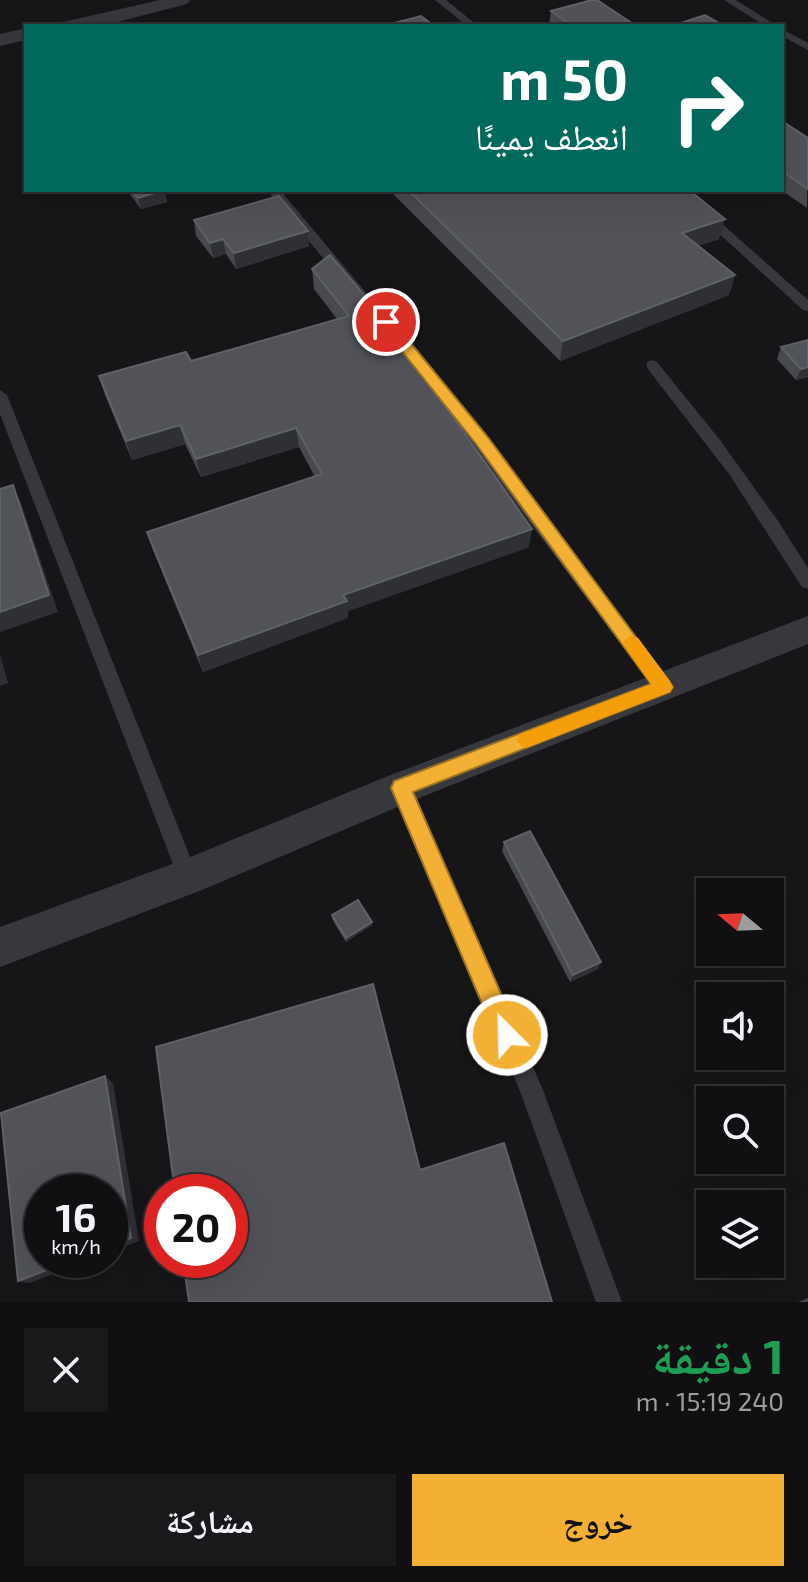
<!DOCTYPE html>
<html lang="ar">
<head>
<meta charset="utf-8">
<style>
	:root { --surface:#101012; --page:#19191b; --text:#f1f3f6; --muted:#9c9d9f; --line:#303032; --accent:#f2b134 }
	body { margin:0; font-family:"Exo 2","Noto Naskh Arabic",sans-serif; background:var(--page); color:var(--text); direction:rtl; height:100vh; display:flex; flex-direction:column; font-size:30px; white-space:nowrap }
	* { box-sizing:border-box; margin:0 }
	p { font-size:26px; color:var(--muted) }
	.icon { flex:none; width:44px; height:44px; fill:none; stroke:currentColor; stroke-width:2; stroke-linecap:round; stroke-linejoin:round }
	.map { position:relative; height:1302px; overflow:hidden; direction:ltr }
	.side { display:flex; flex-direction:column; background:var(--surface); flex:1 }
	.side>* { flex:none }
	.hud { position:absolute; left:24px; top:24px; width:760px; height:168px; border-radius:0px; box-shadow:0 8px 32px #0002,0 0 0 2px var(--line); direction:rtl; background:#00695c; color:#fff; overflow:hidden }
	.needle { width:52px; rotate:289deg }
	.controls { position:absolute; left:696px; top:878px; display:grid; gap:16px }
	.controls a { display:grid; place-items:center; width:88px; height:88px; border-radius:0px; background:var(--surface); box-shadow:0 8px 32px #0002,0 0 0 2px var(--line); font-size:40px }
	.speed { position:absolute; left:24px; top:1174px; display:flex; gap:16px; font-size:40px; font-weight:700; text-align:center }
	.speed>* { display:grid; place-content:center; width:104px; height:104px; border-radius:50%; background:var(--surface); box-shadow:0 8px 32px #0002,0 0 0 2px var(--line); line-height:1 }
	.speed small { font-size:20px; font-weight:400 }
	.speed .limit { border:12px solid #d22; background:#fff; color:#111 }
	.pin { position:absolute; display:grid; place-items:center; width:68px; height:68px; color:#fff; margin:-34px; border:4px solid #fff; border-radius:50%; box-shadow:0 2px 8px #0007 }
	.me { position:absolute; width:88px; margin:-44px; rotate:337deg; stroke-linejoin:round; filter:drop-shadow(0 0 6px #0008) }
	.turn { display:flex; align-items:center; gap:28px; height:168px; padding:0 24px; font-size:36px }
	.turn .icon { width:104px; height:104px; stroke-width:2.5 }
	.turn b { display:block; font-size:56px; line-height:68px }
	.round { display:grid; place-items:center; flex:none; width:84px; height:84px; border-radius:0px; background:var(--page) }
	.overview { display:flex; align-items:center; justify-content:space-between; height:136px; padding:0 24px }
	h1 { font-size:48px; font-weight:700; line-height:60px; color:#1e9e55 }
	.primary-button { display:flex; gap:16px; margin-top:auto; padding:16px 24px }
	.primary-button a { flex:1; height:92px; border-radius:0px; background:var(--accent); color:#111; font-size:32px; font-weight:700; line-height:92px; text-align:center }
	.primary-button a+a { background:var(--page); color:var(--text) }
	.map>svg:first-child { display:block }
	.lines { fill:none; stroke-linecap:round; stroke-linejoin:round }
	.service { fill:#37383d; fill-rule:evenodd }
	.minor { fill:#37383d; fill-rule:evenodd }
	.wall { fill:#47494d }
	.shaded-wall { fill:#2f3033 }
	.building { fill:#525359; stroke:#5f6168; stroke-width:2 }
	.route { fill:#f2b134; stroke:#9d7322; stroke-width:2 }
	.slow { fill:#f59e0b }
</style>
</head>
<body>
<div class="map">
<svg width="808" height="1302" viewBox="0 0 808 1302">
	<rect width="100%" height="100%" fill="#161618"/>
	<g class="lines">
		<!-- service -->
		<g class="service">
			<path d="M435 0H446L478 26H467Z"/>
			<path d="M724 0H736L777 26H765Z"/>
			<path d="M782 29 808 43V50L782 36Z"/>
			<path d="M267 190H280L430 369 671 682 673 687 671 692 664 695 657 692 420 376Z"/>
			<path d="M671 190H684L808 300V311L803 310Z"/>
			<path d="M652 360 657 362 720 440 778 521 808 568V589L802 587 729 474 647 368V362Z"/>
			<path d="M0 390 7 395 198 877 195 884 188 887 181 884 178 877 0 414Z"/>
			<path d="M401 779 408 782 411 788 543 1090 622 1302H596L520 1091 391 788 394 782Z"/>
		</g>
		<!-- minor -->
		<g class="minor">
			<path d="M160 0H190L187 4 102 26H61L63 22Z"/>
			<path d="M26 28V40L0 46V34Z"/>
			<path d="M808 616V644L414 800 202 890 0 967V927L183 860 388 776Z"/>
		</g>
	</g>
	<!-- wall -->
	<g class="wall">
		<path d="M551 11 636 26H551L549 25Z"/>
		<path d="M782 121 808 138 807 208 781 190Z"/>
		<path d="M127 190H164L167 202 141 209Z"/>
		<path d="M389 190H689L719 239 698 246 735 275 729 295 560 361Z"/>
		<path d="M194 220 309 246 236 269 226 254 213 258 196 236Z"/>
		<path d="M312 269 529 547 348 611V618L203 672 153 550 147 532 315 477 299 447 201 477 185 444 132 460 105 395 99 376 191 361 337 319 314 289Z"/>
		<path d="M781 347 808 377 796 380 777 359Z"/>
		<path d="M504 842 598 969 570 982 502 851Z"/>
		<path d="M332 915 372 922V925L346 942 332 919Z"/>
		<path d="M808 1298V1302H798Z"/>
	</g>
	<!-- shaded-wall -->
	<g class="shaded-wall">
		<path d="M164 190 167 202 141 209 138 198Z"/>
		<path d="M725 219 719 239 677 253 682 233Z"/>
		<path d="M308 231 309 246 236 269 234 253Z"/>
		<path d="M223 239 226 254 213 258 210 243Z"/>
		<path d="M735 275 729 295 560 361 563 341Z"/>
		<path d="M808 367V377L796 380 801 369Z"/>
		<path d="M180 425 185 444 132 460 126 441Z"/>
		<path d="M296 428 299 447 201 477 196 459Z"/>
		<path d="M13 485 21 503 58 612 0 632V612Z"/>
		<path d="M532 529 529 547 348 611V618L203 672 198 655 343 595Z"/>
		<path d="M0 654 8 683 0 686Z"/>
		<path d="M372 922V925L346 942V938Z"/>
		<path d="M601 962 598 969 570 982 573 975Z"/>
		<path d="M105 1076 113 1083 139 1241 110 1252Z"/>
		<path d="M73 1260H89L30 1283 18 1281Z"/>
	</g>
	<!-- building -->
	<g class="building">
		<path d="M592 0H597L636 26H572L551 11Z"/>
		<path d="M705 15 724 26H672Z"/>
		<path d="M421 16 434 26H383Z"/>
		<path d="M782 121 808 138V189L782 171Z"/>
		<path d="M132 190H164L138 198Z"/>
		<path d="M408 190H689L725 219 682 233 735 275 563 341Z"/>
		<path d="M279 196 308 231 234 253 223 239 210 243 194 220Z"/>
		<path d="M330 255 378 311 532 529 343 595 347 601 198 655 147 532 322 474 296 428 196 459 180 425 126 441 99 376 186 352 191 361 349 316 312 269Z"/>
		<path d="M808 340V367L801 369 781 347Z"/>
		<path d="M13 485 49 595 0 612V489Z"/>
		<path d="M530 831 601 962 573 975 504 842Z"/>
		<path d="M358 900 372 922 346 938 332 915Z"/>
		<path d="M373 984 420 1170 504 1143 552 1302H189L183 1260H230V1192H175L156 1047Z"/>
		<path d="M105 1076 131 1238 110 1246V1192H42V1260H73L18 1281 1 1113Z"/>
	</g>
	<!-- route -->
	<path class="route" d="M386 318 391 319 487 436 673 687 670 692 413 792 519 1035 515 1044 507 1047 499 1044 391 788 394 781 651 684 476 444 381 325V319Z"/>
	<!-- slow -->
	<path class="slow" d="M631 635 638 638 670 681 673 687 670 692 526 748 520 745 517 740 520 734 651 684 622 643Z"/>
</svg>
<div class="controls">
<a><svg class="needle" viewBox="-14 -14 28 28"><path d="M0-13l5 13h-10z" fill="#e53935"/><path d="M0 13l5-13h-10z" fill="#9c9d9f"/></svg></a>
<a><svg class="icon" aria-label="sound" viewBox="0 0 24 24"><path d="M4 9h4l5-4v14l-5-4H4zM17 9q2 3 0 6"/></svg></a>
<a><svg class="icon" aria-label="search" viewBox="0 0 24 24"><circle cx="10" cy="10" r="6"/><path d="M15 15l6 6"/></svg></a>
<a><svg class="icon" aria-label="layers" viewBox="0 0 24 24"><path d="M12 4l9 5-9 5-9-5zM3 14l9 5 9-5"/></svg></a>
</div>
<div class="speed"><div>16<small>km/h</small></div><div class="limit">20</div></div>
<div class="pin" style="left:386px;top:322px;background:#d93025"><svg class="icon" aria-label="arrive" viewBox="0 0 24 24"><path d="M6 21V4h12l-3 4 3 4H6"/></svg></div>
<svg class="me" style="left:507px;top:1035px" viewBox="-20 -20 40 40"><circle r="17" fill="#f2b134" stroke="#fff" stroke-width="3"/><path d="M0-11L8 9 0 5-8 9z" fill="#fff"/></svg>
<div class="hud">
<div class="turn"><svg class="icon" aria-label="right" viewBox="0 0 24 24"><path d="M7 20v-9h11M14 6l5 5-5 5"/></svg><div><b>50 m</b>انعطف يمينًا</div></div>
</div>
</div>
<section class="side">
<div class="overview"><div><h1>1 دقيقة</h1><p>240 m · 15:19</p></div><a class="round"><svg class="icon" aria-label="close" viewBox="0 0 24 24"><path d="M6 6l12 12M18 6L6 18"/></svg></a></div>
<div class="primary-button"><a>خروج</a><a>مشاركة</a></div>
</section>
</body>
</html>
